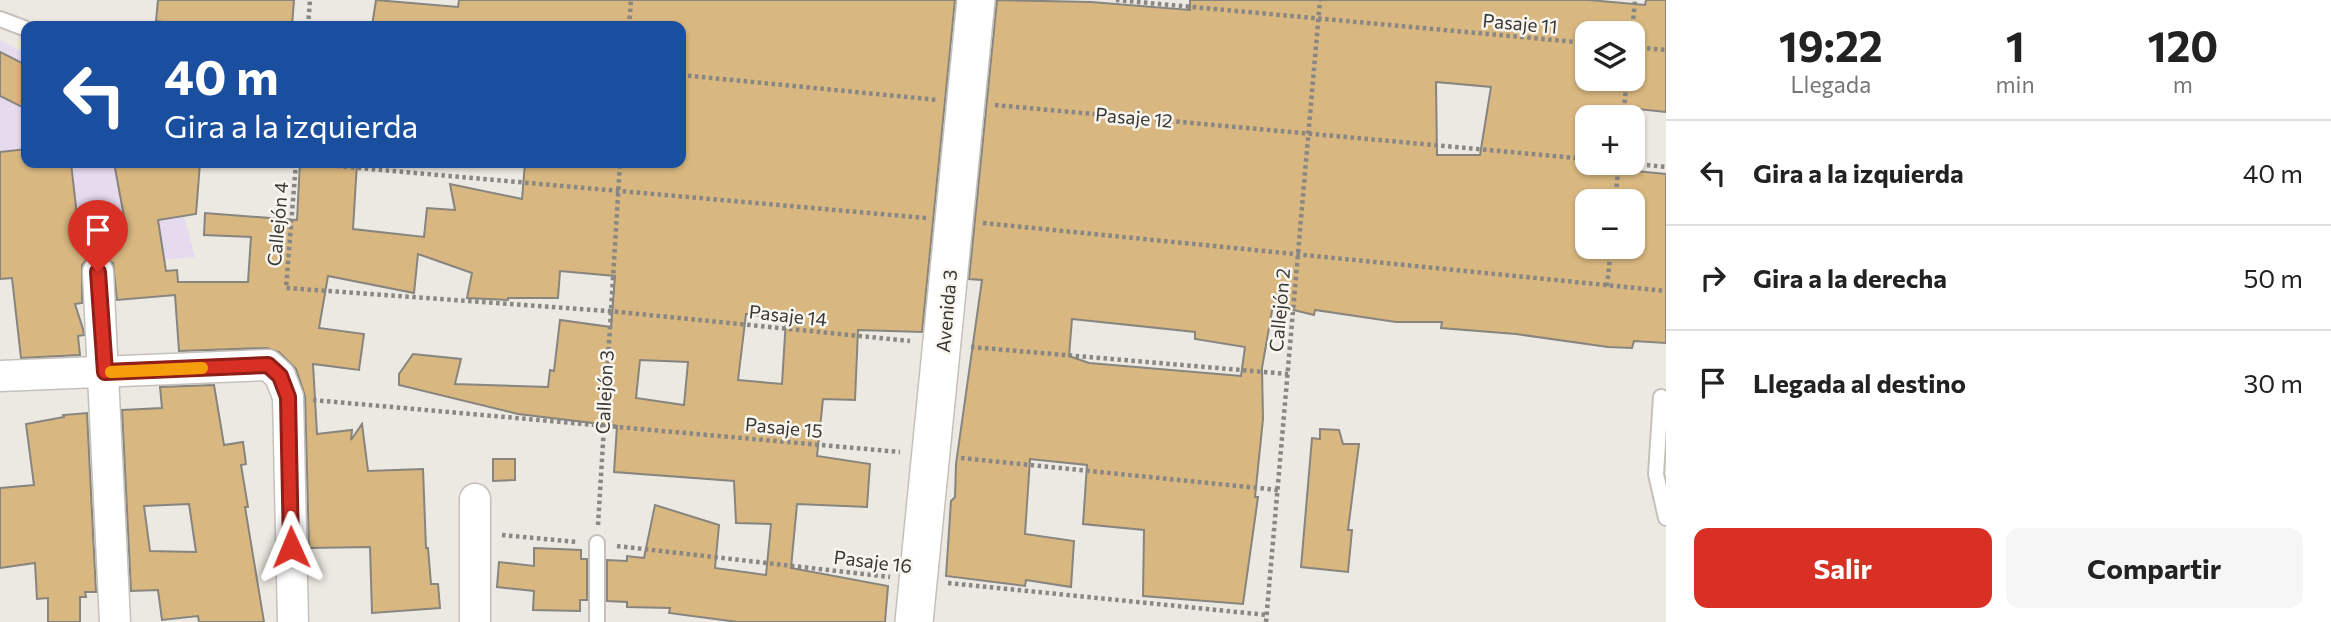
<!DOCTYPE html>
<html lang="es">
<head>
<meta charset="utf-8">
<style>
	:root { --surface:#fff; --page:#f6f6f6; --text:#222; --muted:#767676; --line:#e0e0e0; --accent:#d93025 }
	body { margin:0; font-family:Commissioner,sans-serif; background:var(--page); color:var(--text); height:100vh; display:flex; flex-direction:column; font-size:26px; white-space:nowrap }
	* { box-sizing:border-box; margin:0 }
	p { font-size:23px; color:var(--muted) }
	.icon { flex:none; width:38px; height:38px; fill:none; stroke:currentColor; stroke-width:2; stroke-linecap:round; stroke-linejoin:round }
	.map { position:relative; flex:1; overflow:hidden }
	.details { display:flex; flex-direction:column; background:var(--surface); width:665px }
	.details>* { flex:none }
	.top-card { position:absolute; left:21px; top:21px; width:665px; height:147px; border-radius:14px; box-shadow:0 2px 5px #0004; background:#1a4fa0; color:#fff; overflow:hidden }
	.buttons { position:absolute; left:1575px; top:21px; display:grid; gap:14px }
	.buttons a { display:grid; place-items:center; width:70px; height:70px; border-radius:14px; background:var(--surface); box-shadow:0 2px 5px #0004; font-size:35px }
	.pin { position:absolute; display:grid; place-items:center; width:60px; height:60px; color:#fff; margin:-72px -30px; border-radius:50% 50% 50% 0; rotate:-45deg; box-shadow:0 0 7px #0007 }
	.pin .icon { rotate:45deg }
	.me { position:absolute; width:77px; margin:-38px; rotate:359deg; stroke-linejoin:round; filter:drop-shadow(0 0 5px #0008) }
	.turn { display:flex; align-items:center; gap:24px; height:147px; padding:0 28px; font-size:32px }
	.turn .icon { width:91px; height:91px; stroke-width:2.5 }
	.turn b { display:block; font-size:49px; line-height:60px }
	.eta { display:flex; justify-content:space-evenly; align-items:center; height:119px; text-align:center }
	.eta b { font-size:42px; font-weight:700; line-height:49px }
	.primary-button { display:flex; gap:14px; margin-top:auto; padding:14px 28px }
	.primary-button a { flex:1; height:80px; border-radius:14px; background:var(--accent); color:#fff; font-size:28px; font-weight:700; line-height:80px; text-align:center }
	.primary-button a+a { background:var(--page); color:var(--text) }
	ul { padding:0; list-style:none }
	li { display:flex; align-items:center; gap:21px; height:105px; padding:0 28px; border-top:2px solid var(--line) }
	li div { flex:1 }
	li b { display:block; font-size:26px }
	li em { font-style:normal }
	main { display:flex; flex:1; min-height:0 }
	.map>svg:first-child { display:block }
	.education { fill:#e6daee }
	.building { fill:#d8b780; stroke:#88847e; stroke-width:2; fill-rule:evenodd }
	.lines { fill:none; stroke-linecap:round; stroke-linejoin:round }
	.service-casing { stroke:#c4c1ba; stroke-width:18 }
	.minor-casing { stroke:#c4c1ba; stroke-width:33 }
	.tertiary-casing { stroke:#c4c1ba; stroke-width:40 }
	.path { stroke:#898783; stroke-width:4.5; stroke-dasharray:3.5 3.5; stroke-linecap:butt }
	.service { stroke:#fff; stroke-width:14 }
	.minor { stroke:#fff; stroke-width:30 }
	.tertiary { stroke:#fff; stroke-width:37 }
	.route-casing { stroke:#8d1f18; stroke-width:18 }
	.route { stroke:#d93025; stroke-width:12 }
	.slow { stroke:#f59e0b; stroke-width:12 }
	.labels { text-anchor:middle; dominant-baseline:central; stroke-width:5; stroke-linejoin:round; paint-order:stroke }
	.street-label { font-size:19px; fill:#383734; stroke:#f9f6ef }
</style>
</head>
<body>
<main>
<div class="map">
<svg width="1666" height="622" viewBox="0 0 1666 622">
	<rect width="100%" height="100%" fill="#ece9e2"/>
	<!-- education -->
	<path class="education" d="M0 40 26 54V163H169L195 257 0 273Z"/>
	<!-- building -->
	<g class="building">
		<path d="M158 0H294L292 26H194L156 21Z"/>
		<path d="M376 0 458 7 459 0H955L922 332 858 330 855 400 823 399 817 456 870 464 867 507 797 504 791 568 888 586 885 622H738L669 613 670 608 627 607V602L607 601V560L627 561V556L644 558 655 505 719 525 715 568 766 575 771 524 736 523 734 481 614 472 617 426 518 414 399 385V374L413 354 461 359 455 384 548 387 550 370 554 371 560 320 611 327 615 276 560 271 558 298H508V300L467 298 472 273 418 254 414 293 328 276 319 328 364 334 359 370 313 364 317 434 352 430 351 440 362 424 368 471 423 469 426 548H428L431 584H438L440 608 372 613 370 547 309 548 305 396 296 369 279 352 267 348 179 351 175 295 117 300 113 263 98 255 89 257 82 265V303L75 304 83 329 84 335 78 336 80 355 21 358 12 278 0 279V152L26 149V163H71L79 233 126 227 114 163H200L196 214 158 220 166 271 177 270 178 282H248L251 237 204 235 205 213 297 220 300 163H357L353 229 424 237 427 208 455 210 450 184 522 199 525 163H681V26H372ZM746 314 786 319 782 384 738 380ZM640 360 688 362 684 405 636 398Z"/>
		<path d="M997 0 1091 2 1190 10V0H1589L1645 5 1646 0H1666V112L1619 107 1617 117H1587V166L1666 174V343L1634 341 1632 348 1608 347 1516 334 1441 328 1442 322H1396L1315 310 1314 315 1273 305 1262 368 1263 419 1255 497H1258L1243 604 1143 596 1144 530 1083 524 1087 465 1030 459 1025 534 1074 541 1071 587 1026 580 1025 586 946 576 951 501 955 497 956 464 982 280 969 279ZM1587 33H1638L1633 79H1584ZM1436 82 1491 87 1480 155H1437ZM1587 201H1633V247H1587ZM1072 319 1195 332V339L1245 347 1241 376 1089 363 1069 356Z"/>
		<path d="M0 52 26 65V109L0 96Z"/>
		<path d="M214 385 224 445 243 442 246 464 241 465 248 507H245L264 622H199L198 616 162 620 158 590 131 591 122 410 162 408 160 387ZM189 504 196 552 150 551 144 506Z"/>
		<path d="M87 413 96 592H85L86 597H80V622H48V598L37 599 35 563 0 568V488L34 485 26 424 64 417 63 415Z"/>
		<path d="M1320 429 1339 430 1343 444H1359L1348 530H1352L1348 572 1301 567 1312 438 1320 439Z"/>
		<path d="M493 459H515V480L493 481Z"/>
		<path d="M534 548 581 550V559H587V600H580V611L533 610 534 591 497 587 499 562 534 566Z"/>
	</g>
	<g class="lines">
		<!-- service casing -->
		<g class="service-casing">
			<g id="service">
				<path d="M0 19 24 28"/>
				<path d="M1661 397 1656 474 1666 518"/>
				<path d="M597 543V622"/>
			</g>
		</g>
		<!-- minor casing -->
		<g class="minor-casing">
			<g id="minor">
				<path d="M98 272 115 622"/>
				<path d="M0 376 268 365 280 376 288 397 293 622"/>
				<path d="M475 499V622"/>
			</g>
		</g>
		<!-- tertiary casing -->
		<g class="tertiary-casing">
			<path id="tertiary" d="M914 622 976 0"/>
		</g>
		<!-- path -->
		<g class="path">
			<path d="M1116 0 1587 43"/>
			<path d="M308 26 310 0"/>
			<path d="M629 26 631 0"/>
			<path d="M1632 33 1635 0"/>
			<path d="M1633 47 1666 50"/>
			<path d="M681 75 938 100"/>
			<path d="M995 105 1587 159"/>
			<path d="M1623 117 1627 79"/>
			<path d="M296 163 286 288 609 311 910 341"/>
			<path d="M302 163 926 218"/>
			<path d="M1626 163 1666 167"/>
			<path d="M1615 201 1619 163"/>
			<path d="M983 223 1666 291"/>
			<path d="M1607 286 1611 247"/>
			<path d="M971 347 1288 374"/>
			<path d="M313 400 900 452"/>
			<path d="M961 458 1278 490"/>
			<path d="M598 525 620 163"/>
			<path d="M502 535 577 542"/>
			<path d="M617 546 890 577"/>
			<path d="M948 583 1267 615"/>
			<path d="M1266 622 1320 0"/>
		</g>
		<!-- service -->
		<use href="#service" class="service"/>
		<!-- minor -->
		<use href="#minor" class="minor"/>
		<!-- tertiary -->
		<use href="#tertiary" class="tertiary"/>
	</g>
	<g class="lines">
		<!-- route casing -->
		<g class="route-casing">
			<path id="route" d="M98 272 105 372 268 365 280 376 288 397 291 547"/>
		</g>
		<!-- route -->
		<use href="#route" class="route"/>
		<!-- slow -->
		<path class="slow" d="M111 372 202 368"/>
	</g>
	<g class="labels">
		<!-- street labels -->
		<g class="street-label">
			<text transform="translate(1520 23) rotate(5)">Pasaje 11</text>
			<text transform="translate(1134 117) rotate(5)">Pasaje 12</text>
			<text transform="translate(277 224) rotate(-85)">Callejón 4</text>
			<text transform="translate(1279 310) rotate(-85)">Callejón 2</text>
			<text transform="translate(946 311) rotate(-85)">Avenida 3</text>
			<text transform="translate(788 315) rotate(6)">Pasaje 14</text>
			<text transform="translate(604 392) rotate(-87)">Callejón 3</text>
			<text transform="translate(784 427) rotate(5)">Pasaje 15</text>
			<text transform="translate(873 561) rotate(7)">Pasaje 16</text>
		</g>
	</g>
</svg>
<div class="buttons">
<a><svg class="icon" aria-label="layers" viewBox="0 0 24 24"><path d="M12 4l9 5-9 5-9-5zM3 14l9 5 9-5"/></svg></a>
<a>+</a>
<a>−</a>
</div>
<div class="pin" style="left:98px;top:272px;background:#d93025"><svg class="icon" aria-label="arrive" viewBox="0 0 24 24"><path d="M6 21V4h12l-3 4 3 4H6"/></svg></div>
<svg class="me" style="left:291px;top:547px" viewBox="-20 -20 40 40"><path d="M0-17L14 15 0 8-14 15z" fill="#d93025" stroke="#fff" stroke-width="4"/></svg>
<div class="top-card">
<div class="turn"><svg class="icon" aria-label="left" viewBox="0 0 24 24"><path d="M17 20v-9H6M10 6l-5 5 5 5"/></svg><div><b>40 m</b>Gira a la izquierda</div></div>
</div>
</div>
<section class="details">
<div class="eta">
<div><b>19:22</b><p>Llegada</p></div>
<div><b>1</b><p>min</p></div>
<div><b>120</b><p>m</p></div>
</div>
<ul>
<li><svg class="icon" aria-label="left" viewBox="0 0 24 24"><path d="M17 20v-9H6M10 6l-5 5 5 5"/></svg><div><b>Gira a la izquierda</b></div><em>40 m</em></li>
<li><svg class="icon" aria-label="right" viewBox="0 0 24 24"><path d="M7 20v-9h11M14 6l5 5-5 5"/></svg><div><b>Gira a la derecha</b></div><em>50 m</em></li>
<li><svg class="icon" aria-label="arrive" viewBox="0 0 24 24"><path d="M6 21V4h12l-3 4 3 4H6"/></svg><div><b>Llegada al destino</b></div><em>30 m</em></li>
</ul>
<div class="primary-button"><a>Salir</a><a>Compartir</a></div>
</section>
</main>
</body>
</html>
